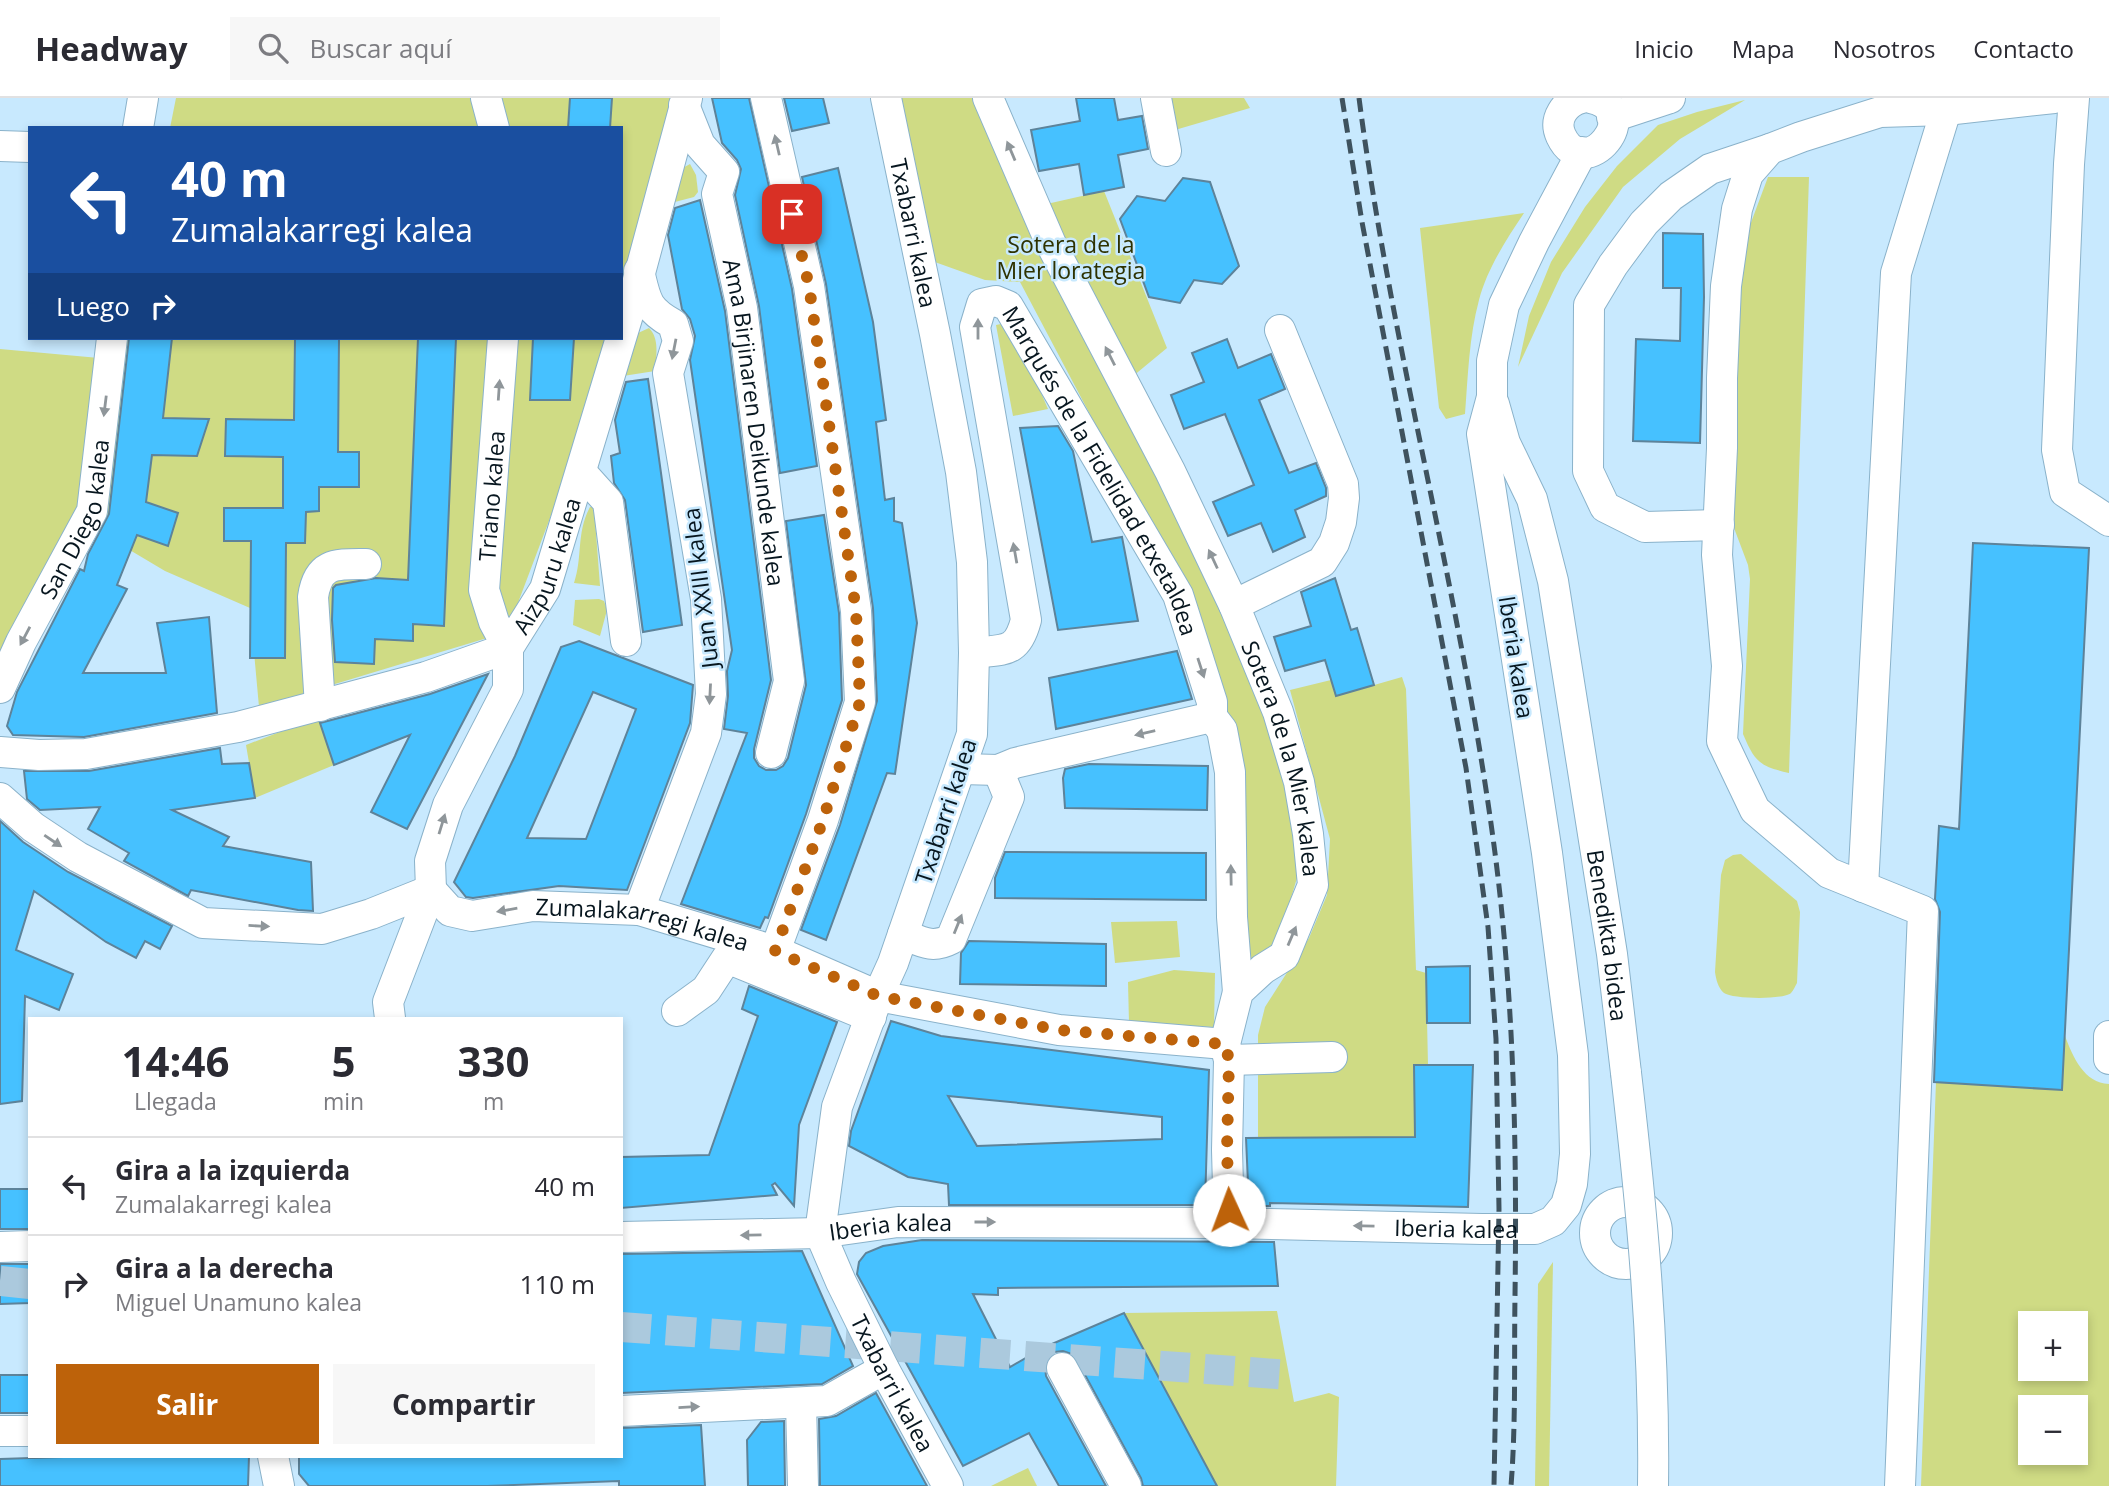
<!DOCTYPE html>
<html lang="es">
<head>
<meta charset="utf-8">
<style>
	:root { --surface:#fff; --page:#f7f7f7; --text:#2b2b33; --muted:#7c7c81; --line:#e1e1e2; --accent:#bd620a }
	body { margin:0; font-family:"Open Sans",sans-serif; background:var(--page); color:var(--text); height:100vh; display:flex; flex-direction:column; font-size:26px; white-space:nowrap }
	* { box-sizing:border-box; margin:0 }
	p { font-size:23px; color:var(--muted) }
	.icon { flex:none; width:38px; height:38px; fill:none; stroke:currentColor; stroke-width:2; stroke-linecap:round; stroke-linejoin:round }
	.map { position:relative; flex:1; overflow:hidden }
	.panel { position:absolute; left:28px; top:919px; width:595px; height:441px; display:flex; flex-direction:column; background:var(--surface); border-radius:0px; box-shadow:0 4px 10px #0003 }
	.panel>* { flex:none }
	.banner { position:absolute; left:28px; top:28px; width:595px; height:214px; border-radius:0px; box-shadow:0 4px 10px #0003; background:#1a4fa0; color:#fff; overflow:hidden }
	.tools { position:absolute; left:2018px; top:1213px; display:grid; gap:14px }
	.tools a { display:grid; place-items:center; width:70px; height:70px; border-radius:0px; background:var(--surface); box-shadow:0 4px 10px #0003; font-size:35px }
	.pin { position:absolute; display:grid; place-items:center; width:60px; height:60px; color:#fff; margin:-30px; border-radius:14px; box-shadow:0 4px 10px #0006 }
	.me { position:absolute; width:77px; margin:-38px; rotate:358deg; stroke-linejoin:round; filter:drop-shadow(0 0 5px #0008) }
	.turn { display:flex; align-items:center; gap:24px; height:147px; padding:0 28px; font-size:32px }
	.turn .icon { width:91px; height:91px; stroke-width:2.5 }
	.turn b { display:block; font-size:49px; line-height:60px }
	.then { display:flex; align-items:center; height:66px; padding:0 28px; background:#0003; gap:14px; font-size:26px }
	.eta { display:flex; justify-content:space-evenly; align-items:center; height:119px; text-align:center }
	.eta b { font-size:42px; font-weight:700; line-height:49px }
	.button { display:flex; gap:14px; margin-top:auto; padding:14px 28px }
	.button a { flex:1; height:80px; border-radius:0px; background:var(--accent); color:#fff; font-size:28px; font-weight:700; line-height:80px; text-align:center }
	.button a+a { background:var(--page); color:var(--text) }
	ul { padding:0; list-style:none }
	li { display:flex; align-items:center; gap:21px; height:98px; padding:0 28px; border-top:2px solid var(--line) }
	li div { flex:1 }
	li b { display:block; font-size:26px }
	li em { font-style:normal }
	header { display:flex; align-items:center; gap:42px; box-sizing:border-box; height:98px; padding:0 35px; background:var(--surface); border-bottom:2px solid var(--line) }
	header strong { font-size:33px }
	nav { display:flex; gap:38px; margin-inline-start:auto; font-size:24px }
	.search { width:490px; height:63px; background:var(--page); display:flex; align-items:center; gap:18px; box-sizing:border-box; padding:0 24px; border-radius:0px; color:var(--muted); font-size:26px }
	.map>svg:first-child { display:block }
	.green { fill:#cfdb84; fill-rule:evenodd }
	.building { fill:#46c1ff; stroke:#5d839a; stroke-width:2; fill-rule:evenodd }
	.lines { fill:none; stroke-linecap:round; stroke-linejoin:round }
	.minor-tunnel { stroke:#abc9dd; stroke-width:30; stroke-dasharray:30 15; stroke-linecap:butt }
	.minor-casing { stroke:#8ab2ca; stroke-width:32 }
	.minor { stroke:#fff; stroke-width:30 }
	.rail { stroke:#3e525e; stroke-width:5; stroke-dasharray:14 7; stroke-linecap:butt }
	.minor-bridge-casing { stroke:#8ab2ca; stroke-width:32; stroke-linecap:butt }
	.minor-bridge { stroke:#fff; stroke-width:30 }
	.oneway { fill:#8f969a }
	.route { stroke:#bd620a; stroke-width:12; stroke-dasharray:0 21.6 }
	.labels { text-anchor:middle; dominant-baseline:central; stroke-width:5; stroke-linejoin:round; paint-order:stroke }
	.street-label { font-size:23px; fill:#07161f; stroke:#c8e9fe }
	.park-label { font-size:23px; fill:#2e3201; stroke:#c8e9fe }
</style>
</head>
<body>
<header>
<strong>Headway</strong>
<div class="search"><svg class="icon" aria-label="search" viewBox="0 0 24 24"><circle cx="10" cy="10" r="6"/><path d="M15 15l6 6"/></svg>Buscar aquí</div>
<nav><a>Inicio</a><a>Mapa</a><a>Nosotros</a><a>Contacto</a></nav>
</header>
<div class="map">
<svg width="2109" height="1388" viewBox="0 0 2109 1388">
	<rect width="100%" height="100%" fill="#c8e9fe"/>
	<!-- green -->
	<g class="green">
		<path d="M176 0H688L621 232V30H170Z"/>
		<path d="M897 0H982L1029 110 1104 93 1167 250 1115 293 1215 484 1267 611 1295 713 1300 770 1276 850 1239 873 1230 674 1176 479 1020 184 985 182 932 163Z"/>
		<path d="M1168 0H1244L1250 10 1175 32Z"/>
		<path d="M1745 2 1680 41 1623 89 1562 175 1518 269 1529 218 1551 164 1585 109 1617 68 1658 27 1697 14Z"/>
		<path d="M690 66 696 77 698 94 694 99 671 105 681 71Z"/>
		<path d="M1768 79H1809L1789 675C1759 668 1755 664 1743 636L1750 481 1748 467 1734 430 1740 154Z"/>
		<path d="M1524 115C1506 142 1487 171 1479 202 1469 239 1468 278 1465 316L1446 321 1439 310 1420 130Z"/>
		<path d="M1001 226 1039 290 1048 311 1013 318 996 227Z"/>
		<path d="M649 230C660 241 656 259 655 273L623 278 634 243 638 235Z"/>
		<path d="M128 240H618L507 534 259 609 250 510 165 473 86 426 0 595V251L110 261 95 401Z"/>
		<path d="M590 409H594L600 488 574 485C583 459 576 435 590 409Z"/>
		<path d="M599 501 604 503 607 512 600 538 573 527 575 502Z"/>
		<path d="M1402 579 1406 591 1416 872 1426 875 1428 967H1414L1415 1039 1258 1040V937L1265 909 1309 840 1327 797 1330 741 1290 592 1331 582 1336 598Z"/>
		<path d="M318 619 334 667 255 700 246 647Z"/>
		<path d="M1741 756 1797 803 1800 814 1797 885C1795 888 1794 892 1791 895 1783 902 1732 901 1724 895 1718 890 1716 881 1715 874L1721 777 1725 762 1733 757Z"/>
		<path d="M1177 823 1180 859 1115 865 1111 824Z"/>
		<path d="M1174 872 1215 875 1214 929 1129 925 1128 884Z"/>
		<path d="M2065 938C2073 959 2084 985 2109 986V1388H1921L1936 984 2062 992ZM2030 1225H2076V1270H2030ZM2030 1309H2076V1354H2030Z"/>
		<path d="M1553 1164 1549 1388H1535L1538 1186Z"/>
		<path d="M1277 1213 1294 1304 1329 1295 1339 1299 1336 1388H1217L1124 1215Z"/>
		<path d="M1028 1370 1037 1388H991Z"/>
	</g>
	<!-- building -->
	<g class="building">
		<path d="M570 0H612L610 30H568Z"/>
		<path d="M712 0H749L792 191 817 368 780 375 759 208 735 97 741 71 737 62 722 45Z"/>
		<path d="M784 0H823L829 25 792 33Z"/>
		<path d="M1076 0H1114L1118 22 1142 18 1148 51 1118 57 1124 89 1084 97 1079 66 1039 73 1031 32 1080 23Z"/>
		<path d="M838 70 873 224 886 322 876 324 885 402 894 400V423L902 425 917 525 895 676 887 675 826 842 801 832 840 727 877 603 873 510 826 186 802 79Z"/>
		<path d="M1183 80 1210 84 1239 168 1222 186 1194 182 1180 205 1149 199 1120 121 1137 98 1165 103Z"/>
		<path d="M700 102 725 213 771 582 754 651V660L759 668 766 672H776L783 668 788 660 806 587 786 423 824 417 839 515 842 602 806 716 768 820 765 819 760 830 681 806 747 635 724 631 728 598 727 573 732 552 690 262 695 238 690 221 682 211 668 137 675 110Z"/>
		<path d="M1663 135 1703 136 1704 199 1700 345 1633 343 1636 241 1680 243 1681 190H1663Z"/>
		<path d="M129 240H172L163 320 209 321 197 358 152 357 146 404 178 415 168 448 137 437 117 487 127 491 83 575H166L157 525 209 519 217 615 84 639 13 637 7 628 17 594 80 471 84 473 88 456 109 416Z"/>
		<path d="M295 240H339L338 354H359V389H319V413L306 414 305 445H286L285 560H250L251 443H224V410H283V359L225 358 226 321 294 322Z"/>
		<path d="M418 240H456L444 528 413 526V543L375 541 374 566 335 564 332 522 333 490 336 487 376 480 408 482Z"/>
		<path d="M533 240H574L570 302H530Z"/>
		<path d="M1227 241 1238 270 1271 256 1285 291 1259 302 1289 375 1316 365 1326 390V398L1295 412 1305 439 1273 454 1261 425 1228 438 1213 404 1254 387 1225 316 1184 331 1171 297 1204 284 1192 255Z"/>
		<path d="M648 281 682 527 643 534 625 402 614 385 611 358 620 355 615 322 626 284Z"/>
		<path d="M1058 328 1073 353 1092 444 1122 439 1138 523 1058 532 1020 330Z"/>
		<path d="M1973 445 2089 450 2062 992 1934 984 1940 814 1935 801 1939 728 1959 731Z"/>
		<path d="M1335 480 1351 532 1357 530 1374 587 1336 598 1325 562 1285 573 1274 539 1311 528 1301 494Z"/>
		<path d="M579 543 693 587 690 625 627 792 559 788 473 800 466 799 454 784 515 658 561 549ZM593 594 636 611 586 741 527 740Z"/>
		<path d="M1177 553 1192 601 1056 631 1049 580Z"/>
		<path d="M488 576 407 731 371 714 410 637 334 667 320 625 430 596Z"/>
		<path d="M220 650 222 666 249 665 255 700 172 712 229 739 223 748 311 764 313 813 298 812 191 792 188 798 124 763 129 755 88 731 100 709 40 712 27 701 24 673H89Z"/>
		<path d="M1089 666 1208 668 1207 712 1065 710 1063 680 1065 671Z"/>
		<path d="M0 723 23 744 68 774 172 828 160 851 145 843 136 860 106 844 34 793 16 852 73 876 59 912 25 898 22 1003 0 1006Z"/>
		<path d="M1005 754 1206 755V802L995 800V780Z"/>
		<path d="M969 843 1106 846V888L960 886 961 855Z"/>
		<path d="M1470 868V925H1427L1426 869Z"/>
		<path d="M749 888 837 924 799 1027 794 1108 775 1085 772 1087 777 1097 621 1110V1059L709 1057 758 918 742 911Z"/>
		<path d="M891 923 941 938 1209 972 1205 1107H949L948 1086 908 1079 849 1048 851 1033ZM948 998 1162 1019V1041L977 1048Z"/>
		<path d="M1414 967H1473L1468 1109 1270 1105V1108H1249L1246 1040 1415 1039Z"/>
		<rect x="0" y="1091" width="30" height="40"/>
		<path d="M922 1142 1274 1144 1278 1188 998 1190V1197L973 1196 1010 1269 1045 1249 1124 1215 1217 1388H1143L1141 1380 1077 1262 1072 1256 1063 1253 1054 1254 1048 1260 1045 1269 1046 1278 1106 1388H1059L1029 1335 963 1368 857 1176 859 1164 866 1155 883 1148Z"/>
		<path d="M802 1153 853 1268 822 1286 621 1295V1156Z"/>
		<path d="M0 1166H30V1205L0 1206Z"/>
		<rect x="0" y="1277" width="30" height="38"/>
		<path d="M876 1295 927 1388H820L819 1321 836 1318Z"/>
		<path d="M784 1323 785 1388H748L747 1342 761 1324Z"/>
		<path d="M701 1327 705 1388H619V1383L487 1388H309L299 1376V1358H621V1330Z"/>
		<path d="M95 1358H249L248 1388H0V1361Z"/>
	</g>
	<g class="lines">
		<!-- minor-tunnel -->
		<g class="minor-tunnel">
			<path d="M0 1183 30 1186"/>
			<path d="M621 1229 1290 1277"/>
		</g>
		<!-- minor casing -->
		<g class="minor-casing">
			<g id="minor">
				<path d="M486 0 494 30"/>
				<path d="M766 0 809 188 856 513 860 604 823 722 775 853"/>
				<path id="s1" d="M886 0 935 236 961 374 972 464 974 555 972 636 893 865 878 898 837 1009 820 1135 841 1184 884 1271 948 1388"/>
				<path id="s2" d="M988 0 1051 146 1170 373 1234 507 1278 614 1299 684 1308 736 1313 787 1284 858 1263 871 1238 894 1225 946 1229 962 1227 1052 1229 1125"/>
				<path d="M1156 0 1166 53"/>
				<path d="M1582 0C1565 4 1553 21 1561 38 1585 89 1647 12 1591 0"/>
				<path d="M2074 0 2069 66 2057 352 2065 394 2109 423"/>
				<path id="s3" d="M684 7 700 47 724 74 717 96 742 210 789 583 771 655"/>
				<path d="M1612 19 1670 0"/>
				<path d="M138 30 143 0"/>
				<path d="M0 48 30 49"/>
				<path id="s4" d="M1494 306 1505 345 1532 401 1553 483 1612 856 1626 975"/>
				<path d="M581 374 608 404 626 543"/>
				<path d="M1719 427 1645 429 1605 409 1588 373 1589 207 1613 167 1644 125 1671 98 1710 71 1770 51"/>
				<path d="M1234 507 1322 464 1334 445 1341 424 1344 400 1343 386 1280 232"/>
				<path id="s5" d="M974 555C1005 551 1017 556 1026 522L975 229 982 206 996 203 1008 208 1178 497 1212 604V619L1222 632 1230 674 1232 819 1238 894"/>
				<path id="s6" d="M0 590 21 544 92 413 112 240"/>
				<path d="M320 608 313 499C318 464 336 466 366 466"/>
				<path id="s7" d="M0 654 39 657 86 656 238 629 426 579 508 550 545 491 634 197 687 0"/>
				<path d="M962 671 998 672 1015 665 1212 619"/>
				<path d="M0 700 33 729 78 759 203 825 322 831 371 816 431 792"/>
				<path d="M1863 789 1896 175 1946 12"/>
				<path id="s8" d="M431 792 450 813 472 818 533 808 639 812 775 853 878 898 1059 932 1225 946"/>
				<path d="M639 812 706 635 711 596 706 501 668 275 678 243 673 226C646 211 646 202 639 173"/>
				<path d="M903 836C922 844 932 851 951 841L1009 699 998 672"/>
				<path d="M677 913 706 892 727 860 871 919"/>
				<path id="s9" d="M390 920 388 904 431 792 430 763 448 707 508 591V550L494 524 484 492 503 240"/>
				<path d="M2109 938V961"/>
				<path d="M1229 962 1332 959"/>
				<circle cx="1626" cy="1135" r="31"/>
				<path id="s10" d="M621 1139 820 1135 898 1124 1229 1125 1482 1131H1535L1553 1123 1566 1107 1572 1086 1575 1056 1573 957 1547 755 1482 336 1492 299V263L1504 207 1534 144 1582 54"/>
				<path d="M0 1149 30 1148"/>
				<path d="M1062 1270 1126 1388"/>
				<path d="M801 1305 803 1388"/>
				<path d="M621 1313 827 1303 884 1271"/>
				<path d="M0 1333H30"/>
				<path d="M273 1358 279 1388"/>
				<path d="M1900 1388 1923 813 1829 775 1755 712 1722 643 1727 568 1717 457 1722 350V280L1726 188 1737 111 1748 76 1770 51 1801 39 1880 14 1946 12 2054 0"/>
			</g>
		</g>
		<!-- minor -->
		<use href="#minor" class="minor"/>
		<!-- rail -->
		<g class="rail">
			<path d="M1342 0 1362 124 1466 670 1488 829 1496 941 1499 1111 1494 1388"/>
			<path d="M1359 0C1392 254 1462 501 1495 755 1514 902 1517 1050 1515 1198 1514 1261 1516 1325 1511 1388"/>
		</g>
		<!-- minor-bridge casing -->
		<g class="minor-bridge-casing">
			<path id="minor-bridge" d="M1626 975C1642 1112 1655 1249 1653 1388"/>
		</g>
		<!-- minor-bridge -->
		<use href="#minor-bridge" class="minor-bridge"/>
	</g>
	<!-- one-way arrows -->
	<defs><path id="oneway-solid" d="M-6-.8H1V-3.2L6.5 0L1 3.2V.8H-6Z" transform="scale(1.75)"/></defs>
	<g class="oneway">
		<use href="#oneway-solid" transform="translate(777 47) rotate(-103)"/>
		<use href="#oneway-solid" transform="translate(1011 53) rotate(-113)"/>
		<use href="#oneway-solid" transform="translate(978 231) rotate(-90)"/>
		<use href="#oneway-solid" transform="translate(674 251) rotate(101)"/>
		<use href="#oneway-solid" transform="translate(1110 258) rotate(-117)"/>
		<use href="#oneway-solid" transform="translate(499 292) rotate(-86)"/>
		<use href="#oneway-solid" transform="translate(105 308) rotate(97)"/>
		<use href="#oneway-solid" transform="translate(1015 455) rotate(-100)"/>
		<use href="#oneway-solid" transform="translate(1213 461) rotate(-115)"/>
		<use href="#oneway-solid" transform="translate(25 538) rotate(118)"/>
		<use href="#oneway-solid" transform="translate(1201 570) rotate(72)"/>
		<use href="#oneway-solid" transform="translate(710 596) rotate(93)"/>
		<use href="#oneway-solid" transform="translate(1145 635) rotate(167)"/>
		<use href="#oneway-solid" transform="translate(442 726) rotate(-73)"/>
		<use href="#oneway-solid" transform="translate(53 743) rotate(34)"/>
		<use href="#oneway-solid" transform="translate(1231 777) rotate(-91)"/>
		<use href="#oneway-solid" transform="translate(507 812) rotate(170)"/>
		<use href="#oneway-solid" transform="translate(958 826) rotate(-68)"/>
		<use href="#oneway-solid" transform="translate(259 828) rotate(3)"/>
		<use href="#oneway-solid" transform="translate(1292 838) rotate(-67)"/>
		<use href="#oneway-solid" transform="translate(985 1124)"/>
		<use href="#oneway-solid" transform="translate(1364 1128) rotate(-179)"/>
		<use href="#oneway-solid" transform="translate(751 1137) rotate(179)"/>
		<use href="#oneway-solid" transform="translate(689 1309) rotate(-3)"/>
	</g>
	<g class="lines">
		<!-- route -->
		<path class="route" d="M792 116 809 188 856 513 860 604 823 722 775 853 878 898 1059 932 1225 946 1229 962 1227 1052 1229 1112"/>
	</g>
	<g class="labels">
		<!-- street labels -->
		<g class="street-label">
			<text stroke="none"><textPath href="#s1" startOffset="138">Txabarri kalea</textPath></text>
			<text stroke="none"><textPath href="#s3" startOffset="334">Ama Birjinaren Deikunde kalea</textPath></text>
			<text stroke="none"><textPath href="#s5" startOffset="607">Marqués de la Fidelidad etxetaldea</textPath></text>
			<text stroke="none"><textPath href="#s9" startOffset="553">Triano kalea</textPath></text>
			<text stroke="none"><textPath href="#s6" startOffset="187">San Diego kalea</textPath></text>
			<text stroke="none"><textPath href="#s7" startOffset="614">Aizpuru kalea</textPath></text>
			<text transform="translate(700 490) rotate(-97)">Juan XXIII kalea</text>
			<text transform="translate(1517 559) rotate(81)">Iberia kalea</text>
			<text stroke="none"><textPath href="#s2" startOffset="726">Sotera de la Mier kalea</textPath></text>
			<text transform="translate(945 713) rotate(-72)">Txabarri kalea</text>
			<text stroke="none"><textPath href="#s8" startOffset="224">Zumalakarregi kalea</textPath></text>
			<text stroke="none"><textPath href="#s4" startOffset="546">Benedikta bidea</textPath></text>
			<text stroke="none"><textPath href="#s10" startOffset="270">Iberia kalea</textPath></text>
			<text stroke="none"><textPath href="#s10" startOffset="836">Iberia kalea</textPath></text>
			<text stroke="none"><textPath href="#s1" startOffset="1335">Txabarri kalea</textPath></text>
		</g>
		<!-- park labels -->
		<g class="park-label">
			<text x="1071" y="146">Sotera de la<tspan x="1071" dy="26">Mier lorategia</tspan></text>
		</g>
	</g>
</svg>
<div class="tools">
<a>+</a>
<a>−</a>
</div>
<div class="pin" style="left:792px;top:116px;background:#d93025"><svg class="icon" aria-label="arrive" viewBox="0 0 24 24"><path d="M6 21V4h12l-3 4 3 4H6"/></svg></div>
<svg class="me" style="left:1229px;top:1112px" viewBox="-20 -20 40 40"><circle r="19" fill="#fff"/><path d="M0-13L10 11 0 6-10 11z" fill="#bd620a"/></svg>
<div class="banner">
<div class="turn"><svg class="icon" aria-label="left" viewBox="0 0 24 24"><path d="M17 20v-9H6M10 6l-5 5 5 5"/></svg><div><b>40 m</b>Zumalakarregi kalea</div></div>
<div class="then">Luego<svg class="icon" aria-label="right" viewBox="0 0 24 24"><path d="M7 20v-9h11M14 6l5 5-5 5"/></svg></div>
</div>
<section class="panel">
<div class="eta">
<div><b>14:46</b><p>Llegada</p></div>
<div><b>5</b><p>min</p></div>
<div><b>330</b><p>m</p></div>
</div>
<ul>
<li><svg class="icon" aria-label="left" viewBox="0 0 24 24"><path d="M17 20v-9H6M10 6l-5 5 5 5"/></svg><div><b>Gira a la izquierda</b><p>Zumalakarregi kalea</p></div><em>40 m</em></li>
<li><svg class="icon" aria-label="right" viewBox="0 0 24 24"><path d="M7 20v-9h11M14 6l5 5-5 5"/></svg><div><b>Gira a la derecha</b><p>Miguel Unamuno kalea</p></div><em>110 m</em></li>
</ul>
<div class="button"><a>Salir</a><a>Compartir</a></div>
</section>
</div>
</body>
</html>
